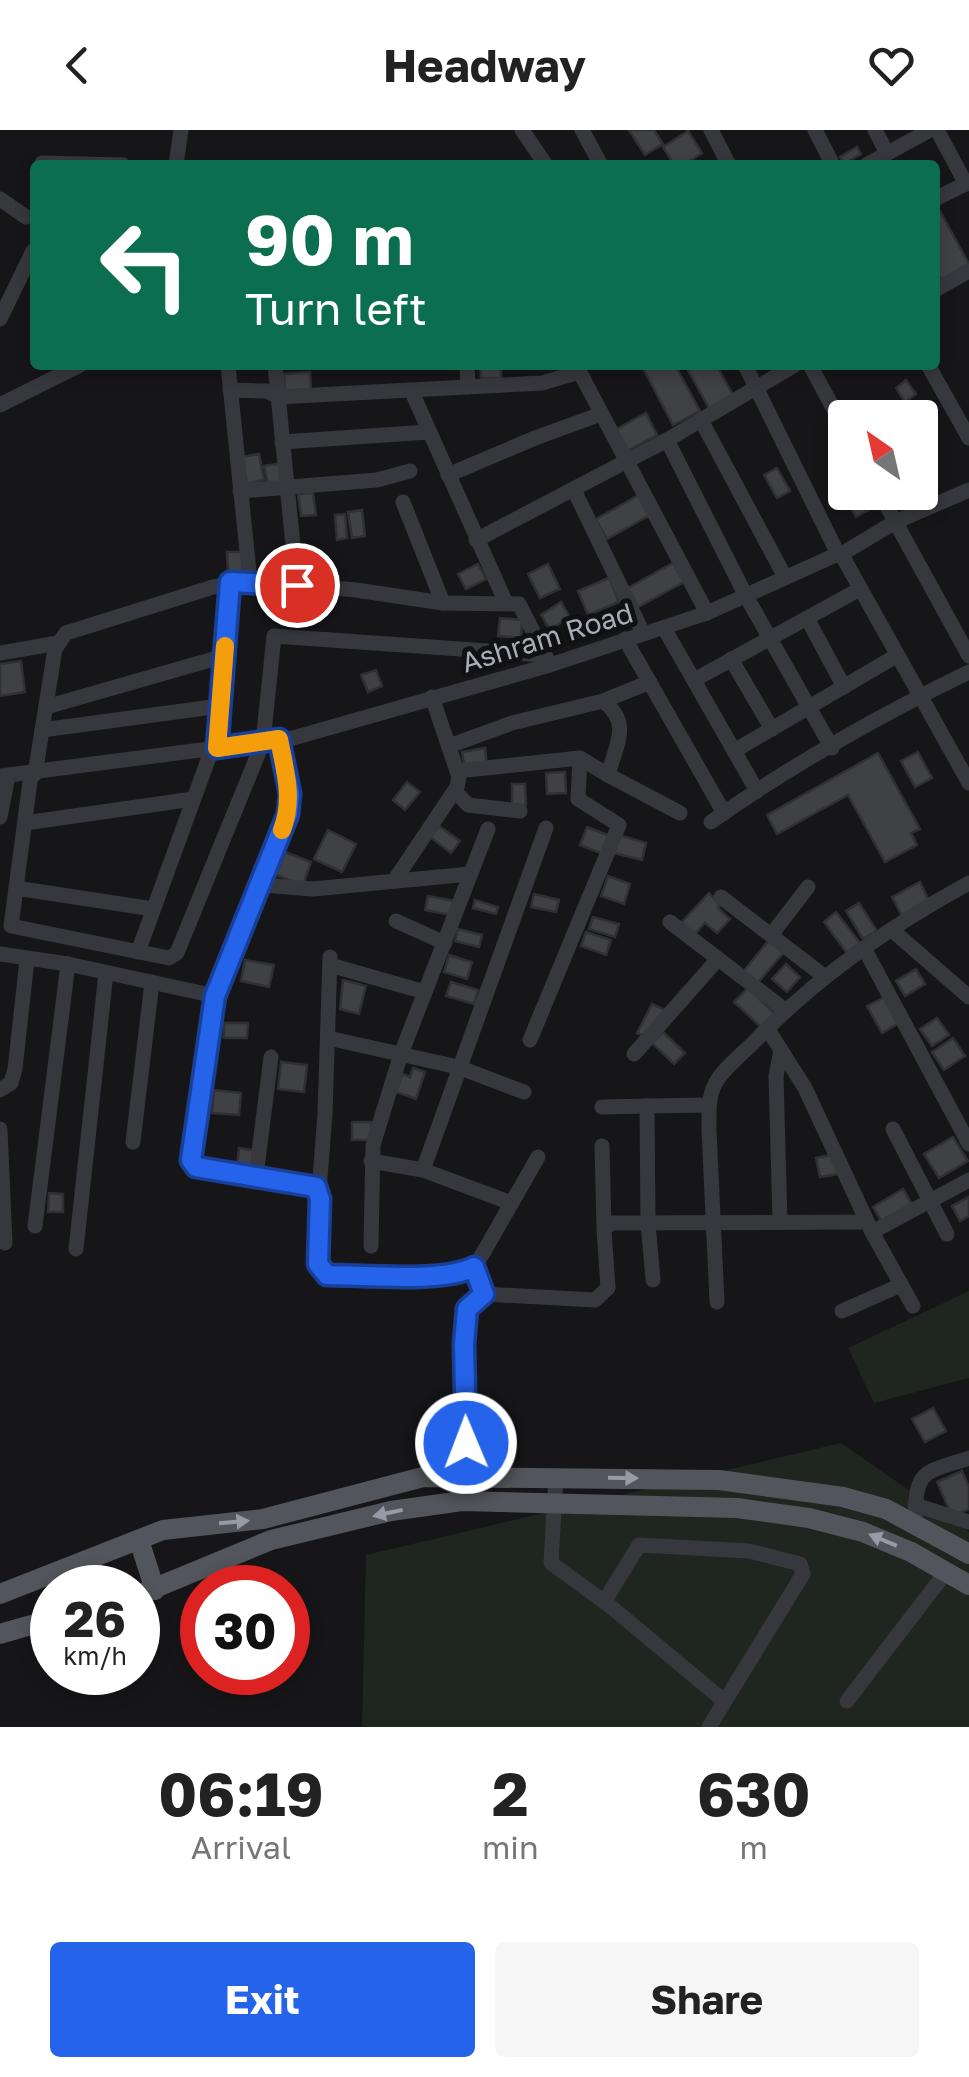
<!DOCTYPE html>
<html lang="en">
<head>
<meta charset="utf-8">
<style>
	:root { --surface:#fff; --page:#f6f6f6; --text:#222; --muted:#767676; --accent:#2563eb }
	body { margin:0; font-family:"Golos Text",sans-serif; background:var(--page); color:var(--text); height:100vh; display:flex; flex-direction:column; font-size:38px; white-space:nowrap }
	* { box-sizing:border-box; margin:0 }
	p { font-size:32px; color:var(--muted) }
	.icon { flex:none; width:55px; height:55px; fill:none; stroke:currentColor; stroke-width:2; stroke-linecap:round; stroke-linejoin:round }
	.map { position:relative; height:1597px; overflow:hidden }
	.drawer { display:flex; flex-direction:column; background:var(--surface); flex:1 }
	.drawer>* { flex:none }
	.guide { position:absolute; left:30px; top:30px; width:910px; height:210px; border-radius:10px; box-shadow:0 5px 15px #0003; background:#0b6e4f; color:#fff; overflow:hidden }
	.needle { width:65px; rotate:326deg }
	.buttons { position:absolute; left:828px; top:270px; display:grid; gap:20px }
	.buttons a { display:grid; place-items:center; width:110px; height:110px; border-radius:10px; background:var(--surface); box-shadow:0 5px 15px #0003; font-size:50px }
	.speed { position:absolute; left:30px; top:1435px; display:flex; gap:20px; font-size:50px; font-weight:700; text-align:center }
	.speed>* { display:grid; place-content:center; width:130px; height:130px; border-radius:50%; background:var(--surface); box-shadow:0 5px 15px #0003; line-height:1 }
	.speed small { font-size:25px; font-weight:400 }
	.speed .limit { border:15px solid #d22; background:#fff; color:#111 }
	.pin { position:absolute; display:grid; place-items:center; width:85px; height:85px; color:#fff; margin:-42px; border:5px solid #fff; border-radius:50%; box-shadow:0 2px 10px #0007 }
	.me { position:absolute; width:110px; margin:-55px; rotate:359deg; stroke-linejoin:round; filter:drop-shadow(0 0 8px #0008) }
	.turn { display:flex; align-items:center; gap:35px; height:210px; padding:0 50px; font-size:45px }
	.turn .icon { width:130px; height:130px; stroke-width:2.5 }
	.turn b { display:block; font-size:70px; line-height:85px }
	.eta { display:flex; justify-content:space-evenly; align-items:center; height:170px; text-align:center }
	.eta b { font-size:60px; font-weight:700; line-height:70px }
	.action { display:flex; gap:20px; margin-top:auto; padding:20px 50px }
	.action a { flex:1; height:115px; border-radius:10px; background:var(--accent); color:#fff; font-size:40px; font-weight:700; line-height:115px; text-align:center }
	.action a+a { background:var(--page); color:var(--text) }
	header { display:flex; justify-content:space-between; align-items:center; height:130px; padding:0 50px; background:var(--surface); font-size:45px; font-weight:700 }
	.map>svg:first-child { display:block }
	.green { fill:#1e261f }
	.building { fill:#404145; stroke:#303034; stroke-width:2.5 }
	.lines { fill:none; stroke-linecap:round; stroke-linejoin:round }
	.minor { stroke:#37383d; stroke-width:15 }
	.major { stroke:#53555c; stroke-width:20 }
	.oneway { fill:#979ba6 }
	.route-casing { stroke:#184099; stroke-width:25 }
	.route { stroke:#2563eb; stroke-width:18 }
	.slow { stroke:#f59e0b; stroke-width:18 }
	.labels { text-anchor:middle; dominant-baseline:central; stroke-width:10; stroke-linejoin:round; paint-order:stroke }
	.street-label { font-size:28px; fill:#a8adb8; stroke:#111113 }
</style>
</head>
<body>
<header><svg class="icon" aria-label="back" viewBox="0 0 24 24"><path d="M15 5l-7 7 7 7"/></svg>Headway<svg class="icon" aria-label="heart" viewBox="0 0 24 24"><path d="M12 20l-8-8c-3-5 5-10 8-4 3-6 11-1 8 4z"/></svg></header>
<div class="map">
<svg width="969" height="1597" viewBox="0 0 969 1597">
	<rect width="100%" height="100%" fill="#161618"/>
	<!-- green -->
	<g class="green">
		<path d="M969 1161V1248L874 1273 848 1218Z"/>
		<path d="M841 1313 969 1402V1597H362L366 1425Z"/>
	</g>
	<!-- building -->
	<g class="building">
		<path d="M629 0H654L663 14 645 25Z"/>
		<path d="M688 1 702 23 683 35H674L663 17Z"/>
		<path d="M857 17 861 24 844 34 840 27Z"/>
		<path d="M940 81 969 134 941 150 935 138V83Z"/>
		<path d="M480 235H501V248H481Z"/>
		<path d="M654 235H675L700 281 673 295 644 240Z"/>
		<path d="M685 235H716L733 265 709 278Z"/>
		<path d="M310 242 311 259 285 261 284 244Z"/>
		<path d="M906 250 916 264 905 272 896 258Z"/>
		<path d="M646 283 657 305 627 321 615 300Z"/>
		<path d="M259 324 264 350 247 354 242 327Z"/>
		<path d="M283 333 286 351 268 355 264 336Z"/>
		<path d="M777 338 790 361 777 368 764 345Z"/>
		<path d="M856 362H861L870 379 856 387 846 368Z"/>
		<path d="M313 363 316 385 301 386 298 364Z"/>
		<path d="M639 365 650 385 607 409 596 389Z"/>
		<path d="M362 380 365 406 352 408 348 382Z"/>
		<path d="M345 384 347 408 337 410 335 385Z"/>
		<path d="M227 422H244V442L228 443Z"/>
		<path d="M673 433 684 452 638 477 628 458Z"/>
		<path d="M478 434 486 449 466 459 458 444Z"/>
		<path d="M548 434 560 459 540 468 528 444Z"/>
		<path d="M609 448 619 472 588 485 578 461Z"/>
		<path d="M290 461 306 462 304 480 289 478Z"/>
		<path d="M561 472 570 487 550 500 541 485Z"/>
		<path d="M500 488 522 490 521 508 498 506Z"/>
		<path d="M21 531 25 562 0 566V534Z"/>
		<path d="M376 540 382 556 368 562 361 545Z"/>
		<path d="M485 618 487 635 465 639 462 622Z"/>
		<path d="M918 622 932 648 915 657 901 631Z"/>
		<path d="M878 623 920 699 911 703 917 715 885 732 848 665 777 704 767 685Z"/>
		<path d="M565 642 566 663 547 664 546 643Z"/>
		<path d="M407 652 420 662 405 680 393 670Z"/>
		<path d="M512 654H525L526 675 512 676Z"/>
		<path d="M439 696 460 711 451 723 430 707Z"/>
		<path d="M587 697 610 706 603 724 580 715Z"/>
		<path d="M328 700 356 714 342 742 314 729Z"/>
		<path d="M619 705 646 713 642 730 614 723Z"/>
		<path d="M285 722 311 732 303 755 276 745Z"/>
		<path d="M608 746 630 754 624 774 601 766Z"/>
		<path d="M920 752 930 773 903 788 892 767Z"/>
		<path d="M709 763 720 775 718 778 730 789 717 803 705 793 694 805 681 793Z"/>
		<path d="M534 764 559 770 556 782 531 777Z"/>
		<path d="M428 766 455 771 452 785 425 780Z"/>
		<path d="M475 770 498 777 496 784 473 778Z"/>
		<path d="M859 773 877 801 863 809 846 781Z"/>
		<path d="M836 782 860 813 847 823 824 792Z"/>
		<path d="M593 787 619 794 615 807 589 799Z"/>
		<path d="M458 799 482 805 479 817 455 811Z"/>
		<path d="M586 802 611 810 606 825 581 816Z"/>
		<path d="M769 810 784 822 756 855 742 843Z"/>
		<path d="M449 825 472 832 467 849 444 842Z"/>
		<path d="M245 830 274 835 269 857 241 851Z"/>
		<path d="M786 834 800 847 787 862 772 849Z"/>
		<path d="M916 839 925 854 905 866 896 851Z"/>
		<path d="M343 850 366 856 359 884 340 879Z"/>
		<path d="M451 852 478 860 474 874 446 866Z"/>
		<path d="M748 858 774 883 761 897 734 872Z"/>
		<path d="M885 867 899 893 882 903 867 876Z"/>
		<path d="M652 874 665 880 647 907 637 903Z"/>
		<path d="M937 888 949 905 932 916 920 899Z"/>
		<path d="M224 893H248L247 908H224Z"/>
		<path d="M663 902 685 923 674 934 652 913Z"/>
		<path d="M953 908 965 926 944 940 932 922Z"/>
		<path d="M281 932 307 935 304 962 278 959Z"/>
		<path d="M413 938 425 942 416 969 396 962 402 944 410 947Z"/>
		<path d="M214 960 241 963 239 985 212 983Z"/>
		<rect x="352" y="992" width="19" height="18"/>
		<path d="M953 1007 968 1031 939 1048 924 1024Z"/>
		<path d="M239 1018 258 1021 256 1037 237 1035Z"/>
		<path d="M835 1024 839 1044 820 1047 816 1028Z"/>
		<path d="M903 1059 913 1076 883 1094 873 1077Z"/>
		<path d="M49 1063 63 1064V1082H48Z"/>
		<path d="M969 1067V1086L960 1091 952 1076Z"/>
		<path d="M933 1278 946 1301 925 1312 912 1289Z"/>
		<path d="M962 1341 969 1357V1379L952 1386 937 1352Z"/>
	</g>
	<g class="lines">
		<!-- minor -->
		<g class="minor">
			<path d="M522 0 546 35"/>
			<path d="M582 0 601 35"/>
			<path d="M711 0 729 35"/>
			<path d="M815 0 833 35"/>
			<path d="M875 0 887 23"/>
			<path d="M937 0 966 54"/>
			<path d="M42 33 123 35"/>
			<path d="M176 35 181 0"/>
			<path d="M866 35 930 0"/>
			<path d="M0 69 26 87"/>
			<path d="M935 69 969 52"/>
			<path d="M935 160 969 141"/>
			<path d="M0 189 33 121"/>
			<path d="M228 235 250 451 356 460 443 473 519 474 547 529"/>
			<path d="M275 235 297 455"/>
			<path d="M467 235 468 257"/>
			<path d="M576 235 707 483"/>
			<path d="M745 235 838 424"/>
			<path d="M810 235 845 300"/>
			<path d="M928 235 969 308"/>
			<path d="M230 260 267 261 278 267 542 253 579 242"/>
			<path d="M411 260 506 473"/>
			<path d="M0 275 80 235"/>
			<path d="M701 290 785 447"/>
			<path d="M667 310 746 466 832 618"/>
			<path d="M282 312 428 302"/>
			<path d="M448 345 535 308 601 284"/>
			<path d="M574 360 643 503"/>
			<path d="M240 361 377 350 410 341"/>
			<path d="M879 362 969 526"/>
			<path d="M403 372 443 473"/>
			<path d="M476 410 667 310 795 235"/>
			<path d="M840 425 895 392 969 360"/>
			<path d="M807 488 844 557"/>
			<path d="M664 498 757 661"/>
			<path d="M625 509 724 683"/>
			<path d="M0 523 58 513"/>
			<path d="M731 529 772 599"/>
			<path d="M694 550 860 459"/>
			<path d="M603 571 650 552"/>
			<path d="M46 577 224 526"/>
			<path d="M42 600 220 576"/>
			<path d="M279 609 290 664 288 684 215 866 192 1033 196 1037 315 1057 320 1069 318 1134 327 1145C363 1145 444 1153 475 1137L538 1027"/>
			<path d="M449 616 512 593 603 571C632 593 616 614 608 645L680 683"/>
			<path d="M217 618 230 453"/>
			<path d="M734 621 896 526"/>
			<path d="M457 641 580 628 608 645"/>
			<path d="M31 644 11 796 169 828 177 823 263 612 274 506 545 525"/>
			<path d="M35 644 55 519 66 503 213 457 250 451"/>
			<path d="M0 646 293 608 550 535 707 483 838 424 844 429 969 653"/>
			<path d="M455 661 468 675 520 681"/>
			<path d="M0 687 8 646"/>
			<path d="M711 692C788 637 884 583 969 542"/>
			<path d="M25 693 193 669"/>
			<path d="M394 751 457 657 459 647 432 567"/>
			<path d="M262 755 313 759 470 744"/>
			<path d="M16 758 153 779"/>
			<path d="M721 767 825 847"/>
			<path d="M396 791 445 813"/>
			<path d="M670 792 785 880"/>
			<path d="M892 800 969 867"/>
			<path d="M771 805 808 757"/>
			<path d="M864 818 969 1014"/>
			<path d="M138 822 212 619"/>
			<path d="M0 824 68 834 215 866"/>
			<path d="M330 835 425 862"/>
			<path d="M767 898 805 958 872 1102 913 1176"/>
			<path d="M328 908 458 937 524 962"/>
			<path d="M530 910 619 695 578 669 580 628"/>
			<path d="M634 924 718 829"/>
			<path d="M0 960 11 953 15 939 27 830"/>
			<path d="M602 977 647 976"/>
			<path d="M0 999 5 1113"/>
			<path d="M893 999 947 1104"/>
			<path d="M133 1012 152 852"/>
			<path d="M602 1016 604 1097"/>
			<path d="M371 1031 423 1040 511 1073"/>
			<path d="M423 1040 546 698"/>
			<path d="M256 1046 271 927"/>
			<path d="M319 1061 325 984 330 827"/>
			<path d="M780 1091 776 946 781 920"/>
			<path d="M35 1096 68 834"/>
			<path d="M872 1102 969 1050"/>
			<path d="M371 1116 373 1015 401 924 488 699"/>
			<path d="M76 1119 106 843"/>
			<path d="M653 1150 648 1093 647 976 709 975"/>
			<path d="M717 1172 709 1000C709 984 708 968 715 954 723 939 740 926 752 914 814 849 890 796 969 753"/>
			<path d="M842 1181 901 1155"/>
			<path d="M466 1346 464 1214 467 1179 471 1172 484 1164 595 1170 608 1158 604 1100 610 1093 867 1092"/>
			<path d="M556 1346 551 1433 610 1476 724 1571"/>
			<path d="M915 1375 969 1392"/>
			<path d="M915 1392C916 1339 921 1344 969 1328"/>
			<path d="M604 1472 639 1415 749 1421 800 1434 803 1444 709 1597"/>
			<path d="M847 1571 946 1442"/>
		</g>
		<!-- major -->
		<g class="major">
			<path d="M139 1410 155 1460"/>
			<path d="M0 1464 163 1400 263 1389 423 1347 719 1350 843 1367 886 1379 969 1424"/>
			<path d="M138 1465 271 1410 391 1381 462 1371 737 1378 809 1388 863 1402 911 1422 969 1455"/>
			<path d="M0 1504 52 1489"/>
		</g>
	</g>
	<!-- one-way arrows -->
	<defs><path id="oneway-solid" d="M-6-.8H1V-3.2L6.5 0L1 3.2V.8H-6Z" transform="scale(2.5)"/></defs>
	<g class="oneway">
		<use href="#oneway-solid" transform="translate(623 1348) rotate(1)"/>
		<use href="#oneway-solid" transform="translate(388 1383) rotate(168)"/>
		<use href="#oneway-solid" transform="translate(234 1392) rotate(-5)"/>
		<use href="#oneway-solid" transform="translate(883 1410) rotate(-157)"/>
	</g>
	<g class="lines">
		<!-- route casing -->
		<g class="route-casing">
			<path id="route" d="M297 455 230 452 217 618 279 609 290 664 288 684 215 866 191 1030 196 1037 316 1057 320 1069 318 1134 327 1145C363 1145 444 1153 474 1137L484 1164 467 1179 464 1214 466 1313"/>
		</g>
		<!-- route -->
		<use href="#route" class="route"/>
		<!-- slow -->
		<path class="slow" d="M225 516 217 618 279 609C285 641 294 669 282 700"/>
	</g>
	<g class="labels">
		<!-- street labels -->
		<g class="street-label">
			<text transform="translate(547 507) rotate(-17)">Ashram Road</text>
		</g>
	</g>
</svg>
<div class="buttons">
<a><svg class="needle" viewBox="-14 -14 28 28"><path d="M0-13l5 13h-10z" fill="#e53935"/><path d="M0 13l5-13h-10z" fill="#767676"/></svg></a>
</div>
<div class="speed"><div>26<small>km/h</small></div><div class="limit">30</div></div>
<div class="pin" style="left:297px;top:455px;background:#d93025"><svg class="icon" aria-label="arrive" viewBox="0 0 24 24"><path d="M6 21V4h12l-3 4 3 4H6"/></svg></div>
<svg class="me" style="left:466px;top:1313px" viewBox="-20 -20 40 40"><circle r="17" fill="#2563eb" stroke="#fff" stroke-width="3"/><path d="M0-11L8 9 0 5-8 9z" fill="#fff"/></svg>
<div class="guide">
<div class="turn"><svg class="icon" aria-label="left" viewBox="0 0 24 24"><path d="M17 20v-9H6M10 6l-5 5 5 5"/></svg><div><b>90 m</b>Turn left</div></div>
</div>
</div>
<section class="drawer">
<div class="eta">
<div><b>06:19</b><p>Arrival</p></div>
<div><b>2</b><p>min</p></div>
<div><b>630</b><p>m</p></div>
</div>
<div class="action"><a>Exit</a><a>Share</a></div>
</section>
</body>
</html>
